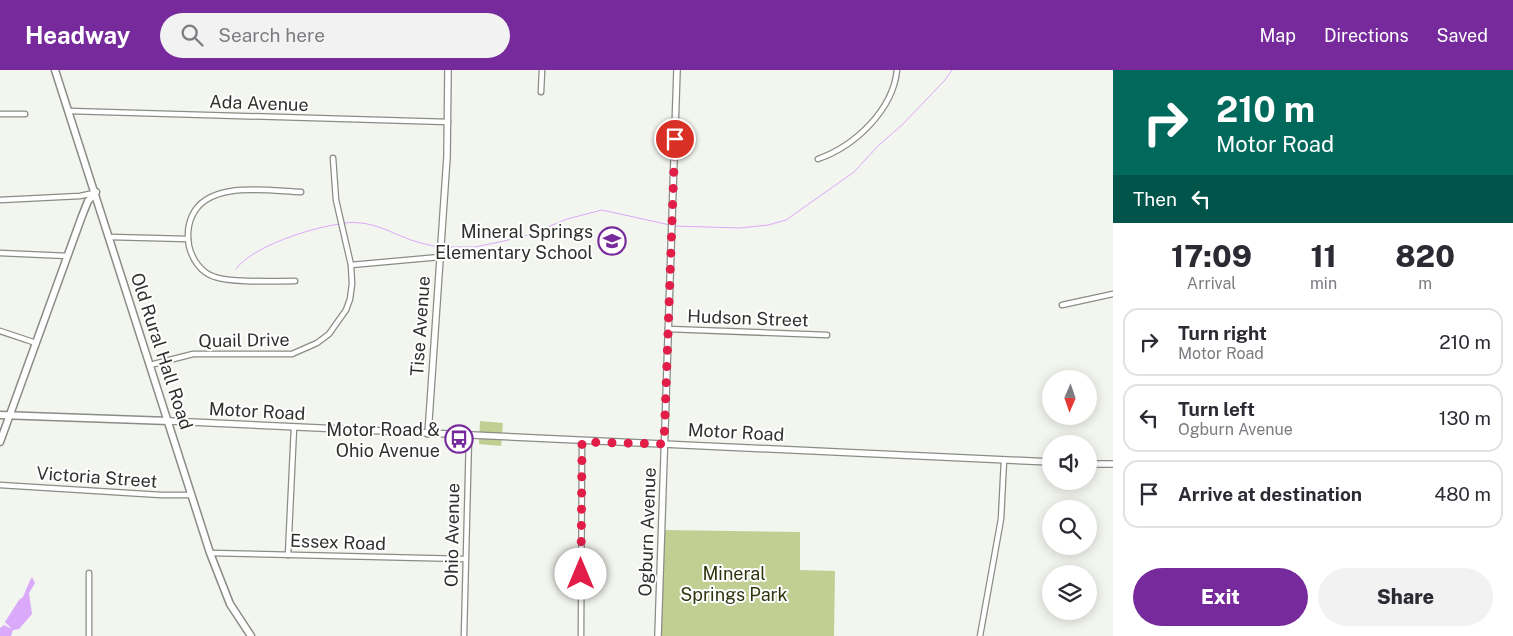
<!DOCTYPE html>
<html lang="en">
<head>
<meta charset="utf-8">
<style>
	:root { --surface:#fff; --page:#f2f2f3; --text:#2b2b33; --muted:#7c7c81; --line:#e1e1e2; --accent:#762a9c }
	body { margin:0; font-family:"Public Sans",sans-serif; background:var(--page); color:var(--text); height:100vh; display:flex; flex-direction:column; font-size:19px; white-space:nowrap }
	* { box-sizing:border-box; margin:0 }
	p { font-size:16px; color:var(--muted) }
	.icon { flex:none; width:28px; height:28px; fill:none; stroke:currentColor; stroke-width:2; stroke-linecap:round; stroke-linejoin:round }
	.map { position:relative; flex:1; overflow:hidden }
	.details { display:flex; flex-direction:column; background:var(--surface); width:400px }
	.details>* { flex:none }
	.hud { background:#00695c; color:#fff; overflow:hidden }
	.needle { width:32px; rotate:182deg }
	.buttons { position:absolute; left:1042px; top:300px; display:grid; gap:10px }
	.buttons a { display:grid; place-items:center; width:55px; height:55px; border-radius:50%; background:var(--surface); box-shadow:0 2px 12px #0003; font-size:25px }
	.pin { position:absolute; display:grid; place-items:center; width:42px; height:42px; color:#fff; margin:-21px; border:2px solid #fff; border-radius:50%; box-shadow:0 1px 5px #0007 }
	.me { position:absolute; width:55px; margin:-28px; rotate:0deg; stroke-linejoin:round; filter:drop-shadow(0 0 4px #0008) }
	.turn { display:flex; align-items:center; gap:18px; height:105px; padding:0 20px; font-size:22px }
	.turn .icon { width:65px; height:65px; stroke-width:2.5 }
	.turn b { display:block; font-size:35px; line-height:42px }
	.then { display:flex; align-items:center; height:48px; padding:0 20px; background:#0003; gap:10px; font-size:19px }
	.eta { display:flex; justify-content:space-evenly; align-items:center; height:85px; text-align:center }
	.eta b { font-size:30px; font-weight:800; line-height:35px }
	.primary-button { display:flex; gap:10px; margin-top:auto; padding:10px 20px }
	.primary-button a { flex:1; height:58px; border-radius:30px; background:var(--accent); color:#fff; font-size:20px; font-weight:800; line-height:58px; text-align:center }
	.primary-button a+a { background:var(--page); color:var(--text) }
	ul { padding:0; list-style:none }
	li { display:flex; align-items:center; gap:15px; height:68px; margin:0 10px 8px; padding:0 10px; border:2px solid var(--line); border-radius:15px }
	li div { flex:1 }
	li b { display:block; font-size:19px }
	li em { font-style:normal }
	header { display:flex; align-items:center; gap:30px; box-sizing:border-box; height:70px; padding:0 25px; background:var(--accent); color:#fff }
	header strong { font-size:24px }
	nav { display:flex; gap:28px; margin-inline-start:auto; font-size:18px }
	.search { width:350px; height:45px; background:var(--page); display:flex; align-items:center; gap:12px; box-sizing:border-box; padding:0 18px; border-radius:28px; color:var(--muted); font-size:19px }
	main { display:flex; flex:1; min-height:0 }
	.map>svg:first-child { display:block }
	.green { fill:#c1cf93 }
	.water { fill:#daa9f9 }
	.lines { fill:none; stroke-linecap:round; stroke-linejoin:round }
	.stream { stroke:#daa9f9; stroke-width:1 }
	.minor-casing { stroke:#8a8c86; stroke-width:7 }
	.tertiary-casing { stroke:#8a8c86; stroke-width:8 }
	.secondary-casing { stroke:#8a8c86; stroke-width:9 }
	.minor { stroke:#fff; stroke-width:4.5 }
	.tertiary { stroke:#fff; stroke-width:5.5 }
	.secondary { stroke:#fff; stroke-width:6 }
	.route { stroke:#e11d48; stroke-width:9; stroke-dasharray:0 16.2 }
	.labels { text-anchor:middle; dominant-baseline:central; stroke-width:4; stroke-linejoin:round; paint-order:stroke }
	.street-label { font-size:18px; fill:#30312e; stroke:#fff }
	.poi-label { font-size:18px; fill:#30312e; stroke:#fff; text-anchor:end }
	.park-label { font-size:18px; fill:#2f360e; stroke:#fff }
</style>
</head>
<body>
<header>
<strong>Headway</strong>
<div class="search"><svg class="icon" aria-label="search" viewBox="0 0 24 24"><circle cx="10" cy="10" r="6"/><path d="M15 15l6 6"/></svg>Search here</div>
<nav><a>Map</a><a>Directions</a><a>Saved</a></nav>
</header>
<main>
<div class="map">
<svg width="1113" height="566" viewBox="0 0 1113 566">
	<rect width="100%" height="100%" fill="#f3f5ef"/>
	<!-- green -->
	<g class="green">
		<path d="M480 351 503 353 501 376 479 374Z"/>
		<path d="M663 460 800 462V500L835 501 834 566H660Z"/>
	</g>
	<!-- water -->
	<path class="water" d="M32 507 35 513 29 523 32 544 19 559 13 560 11 566H0V558L4 555 12 559 5 552 19 530 23 527C26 520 28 514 32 507Z"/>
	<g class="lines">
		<!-- stream -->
		<g class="stream">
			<path d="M344 153C371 150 387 161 411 170 420 173 429 175 438 177"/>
			<path d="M674 156 740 158 768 155 786 150 854 102 878 76 903 54 945 10 952 0"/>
			<path d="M442 177H475L504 171 531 164 567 149 602 140 670 155"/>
			<path d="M236 199C252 176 314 157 340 154"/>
		</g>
		<!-- minor casing -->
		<g class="minor-casing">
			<g id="minor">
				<path d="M541 22 542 0"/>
				<path d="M69 41 448 52"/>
				<path d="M0 44H25"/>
				<path d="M818 89C855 76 893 40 897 0"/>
				<path d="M0 130 80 126 94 123"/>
				<path d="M110 167 188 169"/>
				<path d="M0 183 68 186"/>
				<path d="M351 195 440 187"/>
				<path d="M295 211C274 211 232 213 215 207 201 203 192 189 189 176 187 165 188 155 192 146 208 110 268 121 301 122"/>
				<path d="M1062 235 1113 224"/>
				<path d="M668 259 827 265"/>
				<path d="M0 261 36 273"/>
				<path d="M150 295 193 284H292L317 273 329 264 346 240 350 229 352 214 351 195 336 130 333 88"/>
				<path d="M0 415 161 425H192"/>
				<path d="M210 483 465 489"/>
				<path d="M288 485 294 357"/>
				<path d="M89 503V566"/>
				<path d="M464 566 469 366"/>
				<path d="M581 566 582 372"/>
				<path d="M980 566 1001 449 1004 390"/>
			</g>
		</g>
		<!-- tertiary casing -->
		<g class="tertiary-casing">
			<g id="tertiary">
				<path d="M169 351 1051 392"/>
				<path d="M428 364 447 87 448 0"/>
				<path d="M1089 394H1113"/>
				<path d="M658 566 677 0"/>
			</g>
		</g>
		<!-- secondary casing -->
		<g class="secondary-casing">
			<g id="secondary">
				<path d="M55 0 210 483 230 534 251 566"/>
				<path d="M0 345 169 351"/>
				<path d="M0 372 82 146 88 131 96 122"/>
			</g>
		</g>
		<!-- minor -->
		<use href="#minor" class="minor"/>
		<!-- tertiary -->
		<use href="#tertiary" class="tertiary"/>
		<!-- secondary -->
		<use href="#secondary" class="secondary"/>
	</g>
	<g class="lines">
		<!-- route -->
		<path class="route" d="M581 504 582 372 664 374 675 69"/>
	</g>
	<!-- icons -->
	<defs>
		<g id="school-ring" transform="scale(1.4375)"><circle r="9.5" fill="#fff" stroke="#762a9c" stroke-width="1.5"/><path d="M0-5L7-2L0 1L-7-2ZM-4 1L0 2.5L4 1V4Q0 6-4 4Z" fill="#762a9c"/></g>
		<g id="bus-ring" transform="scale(1.4375)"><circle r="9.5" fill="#fff" stroke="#762a9c" stroke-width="1.5"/><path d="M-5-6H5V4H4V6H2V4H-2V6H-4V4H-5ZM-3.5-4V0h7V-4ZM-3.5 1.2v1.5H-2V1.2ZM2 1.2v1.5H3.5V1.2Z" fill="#762a9c"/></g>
	</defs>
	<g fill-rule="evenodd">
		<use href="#school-ring" x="612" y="171"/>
		<use href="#bus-ring" x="459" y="369"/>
	</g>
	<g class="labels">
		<!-- street labels -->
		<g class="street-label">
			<text transform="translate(259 33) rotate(2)">Ada Avenue</text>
			<text transform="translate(748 248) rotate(2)">Hudson Street</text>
			<text transform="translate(420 256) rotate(-86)">Tise Avenue</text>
			<text transform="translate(244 270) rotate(-1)">Quail Drive</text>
			<text transform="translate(162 281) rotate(72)">Old Rural Hall Road</text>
			<text transform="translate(257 341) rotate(3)">Motor Road</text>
			<text transform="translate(736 362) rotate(3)">Motor Road</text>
			<text transform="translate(97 407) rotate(4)">Victoria Street</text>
			<text transform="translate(647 462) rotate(-88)">Ogburn Avenue</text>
			<text transform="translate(452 465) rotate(-89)">Ohio Avenue</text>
			<text transform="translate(338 472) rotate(2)">Essex Road</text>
		</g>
		<!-- poi labels -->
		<g class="poi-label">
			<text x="593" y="161">Mineral Springs<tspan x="593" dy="21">Elementary School</tspan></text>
			<text x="440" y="359">Motor Road &amp;<tspan x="440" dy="21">Ohio Avenue</tspan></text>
		</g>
		<!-- park labels -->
		<g class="park-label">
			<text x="734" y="503">Mineral<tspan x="734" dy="21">Springs Park</tspan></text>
		</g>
	</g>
</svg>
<div class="buttons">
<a><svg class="needle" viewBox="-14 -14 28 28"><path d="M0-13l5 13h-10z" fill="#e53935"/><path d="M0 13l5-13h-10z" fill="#7c7c81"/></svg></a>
<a><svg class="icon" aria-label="sound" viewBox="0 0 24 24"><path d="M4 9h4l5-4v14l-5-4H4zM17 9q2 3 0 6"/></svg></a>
<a><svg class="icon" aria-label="search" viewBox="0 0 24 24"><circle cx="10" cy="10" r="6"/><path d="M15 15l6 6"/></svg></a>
<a><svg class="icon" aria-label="layers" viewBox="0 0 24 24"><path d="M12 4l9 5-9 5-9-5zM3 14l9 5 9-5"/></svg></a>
</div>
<div class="pin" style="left:675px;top:69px;background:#d93025"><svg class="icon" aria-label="arrive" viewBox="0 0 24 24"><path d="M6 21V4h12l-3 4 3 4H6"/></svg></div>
<svg class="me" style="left:581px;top:504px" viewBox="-20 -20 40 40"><circle r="19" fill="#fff"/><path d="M0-13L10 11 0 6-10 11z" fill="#e11d48"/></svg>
</div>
<section class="details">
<div class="hud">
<div class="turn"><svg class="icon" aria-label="right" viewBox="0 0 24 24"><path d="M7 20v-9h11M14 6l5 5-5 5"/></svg><div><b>210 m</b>Motor Road</div></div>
<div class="then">Then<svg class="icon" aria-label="left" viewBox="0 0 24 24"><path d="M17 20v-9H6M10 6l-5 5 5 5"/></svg></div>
</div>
<div class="eta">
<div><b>17:09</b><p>Arrival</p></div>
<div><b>11</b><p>min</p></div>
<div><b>820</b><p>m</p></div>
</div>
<ul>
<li><svg class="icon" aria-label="right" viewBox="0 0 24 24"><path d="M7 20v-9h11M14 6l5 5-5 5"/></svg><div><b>Turn right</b><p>Motor Road</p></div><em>210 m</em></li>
<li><svg class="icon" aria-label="left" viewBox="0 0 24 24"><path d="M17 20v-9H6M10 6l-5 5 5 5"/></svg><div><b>Turn left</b><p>Ogburn Avenue</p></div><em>130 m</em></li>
<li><svg class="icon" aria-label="arrive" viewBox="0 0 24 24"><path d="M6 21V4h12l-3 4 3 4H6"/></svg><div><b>Arrive at destination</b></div><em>480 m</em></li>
</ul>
<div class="primary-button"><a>Exit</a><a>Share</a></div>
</section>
</main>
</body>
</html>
